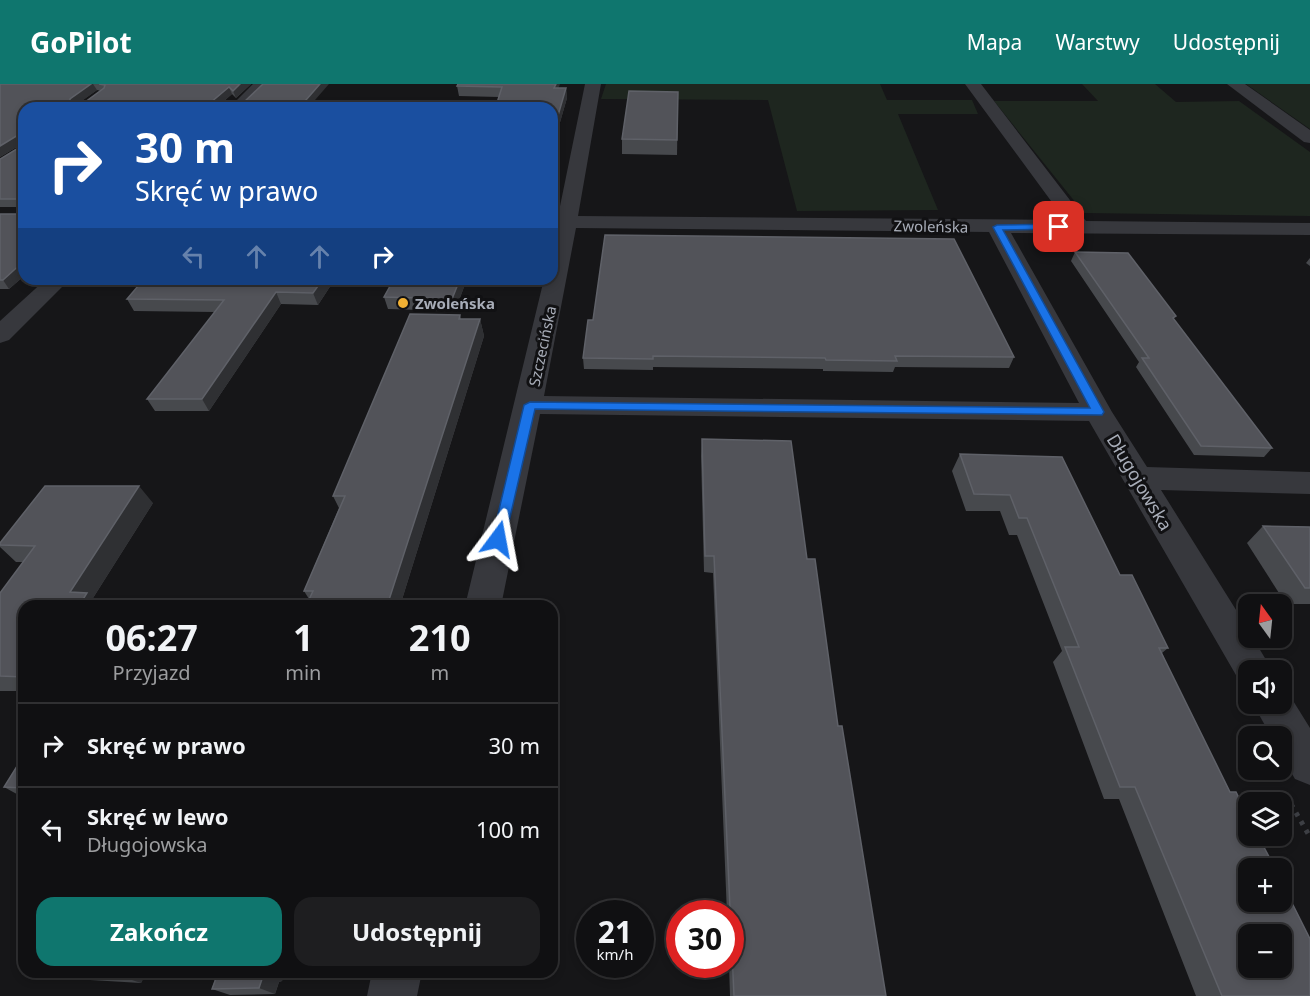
<!DOCTYPE html>
<html lang="pl">
<head>
<meta charset="utf-8">
<style>
	:root { --surface:#101012; --page:#1e1e20; --text:#f1f3f6; --muted:#9c9d9f; --line:#303032; --accent:#0f766e }
	body { margin:0; font-family:"Noto Sans",sans-serif; background:var(--page); color:var(--text); height:100vh; display:flex; flex-direction:column; font-size:22px; white-space:nowrap }
	* { box-sizing:border-box; margin:0 }
	p { font-size:20px; color:var(--muted) }
	.icon { flex:none; width:33px; height:33px; fill:none; stroke:currentColor; stroke-width:2; stroke-linecap:round; stroke-linejoin:round }
	.map { position:relative; flex:1; overflow:hidden }
	.drawer { position:absolute; left:18px; top:516px; width:540px; height:378px; display:flex; flex-direction:column; background:var(--surface); border-radius:18px; box-shadow:0 3px 9px #0003,0 0 0 2px var(--line) }
	.drawer>* { flex:none }
	.top-card { position:absolute; left:18px; top:18px; width:540px; height:183px; border-radius:18px; box-shadow:0 3px 9px #0003,0 0 0 2px var(--line); background:#1a4fa0; color:#fff; overflow:hidden }
	.needle { width:39px; rotate:345deg }
	.tools { position:absolute; left:1238px; top:510px; display:grid; gap:12px }
	.tools a { display:grid; place-items:center; width:54px; height:54px; border-radius:12px; background:var(--surface); box-shadow:0 3px 9px #0003,0 0 0 2px var(--line); font-size:30px }
	.speed { position:absolute; left:576px; top:816px; display:flex; gap:12px; font-size:30px; font-weight:700; text-align:center }
	.speed>* { display:grid; place-content:center; width:78px; height:78px; border-radius:50%; background:var(--surface); box-shadow:0 3px 9px #0003,0 0 0 2px var(--line); line-height:1 }
	.speed small { font-size:15px; font-weight:400 }
	.speed .limit { border:9px solid #d22; background:#fff; color:#111 }
	.pin { position:absolute; display:grid; place-items:center; width:51px; height:51px; color:#fff; margin:-26px; border-radius:12px; box-shadow:0 3px 9px #0006 }
	.me { position:absolute; width:66px; margin:-33px; rotate:13deg; stroke-linejoin:round; filter:drop-shadow(0 0 4px #0008) }
	.turn { display:flex; align-items:center; gap:21px; height:126px; padding:0 18px; font-size:27px }
	.turn .icon { width:78px; height:78px; stroke-width:2.5 }
	.turn b { display:block; font-size:42px; line-height:51px }
	.lanes { display:flex; align-items:center; height:57px; padding:0 18px; background:#0003; justify-content:center; gap:30px; direction:ltr }
	.lanes .off { opacity:.35 }
	.eta { display:flex; justify-content:space-evenly; align-items:center; height:102px; text-align:center }
	.eta b { font-size:36px; font-weight:700; line-height:42px }
	.cta { display:flex; gap:12px; margin-top:auto; padding:12px 18px }
	.cta a { flex:1; height:69px; border-radius:18px; background:var(--accent); color:#fff; font-size:24px; font-weight:700; line-height:69px; text-align:center }
	.cta a+a { background:var(--page); color:var(--text) }
	ul { padding:0; list-style:none }
	li { display:flex; align-items:center; gap:18px; height:84px; padding:0 18px; border-top:2px solid var(--line) }
	li div { flex:1 }
	li b { display:block; font-size:22px }
	li em { font-style:normal }
	header { display:flex; align-items:center; gap:36px; box-sizing:border-box; height:84px; padding:0 30px; background:var(--accent); color:#fff }
	header strong { font-size:28px }
	nav { display:flex; gap:33px; margin-inline-start:auto; font-size:21px }
	.map>svg:first-child { display:block }
	.green { fill:#1e261f }
	.lines { fill:none; stroke-linecap:round; stroke-linejoin:round }
	.path { stroke:#3d3f44; stroke-width:5; stroke-dasharray:4 6; stroke-linecap:butt }
	.minor { fill:#37383d; fill-rule:evenodd }
	.wall { fill:#47494d; fill-rule:evenodd }
	.shaded-wall { fill:#2f3033 }
	.building { fill:#525359; stroke:#5f6168; stroke-width:1.5; fill-rule:evenodd }
	.route { fill:#1a73e8; stroke:#114b97; stroke-width:1.5 }
	.poi-dot { fill:#f2b134; stroke:#111113; stroke-width:2 }
	.labels { text-anchor:middle; dominant-baseline:central; stroke-width:6; stroke-linejoin:round; paint-order:stroke }
	.far-street-label { font-size:15px; fill:#a8adb8; stroke:#111113 }
	.far-poi-label { font-size:15px; font-weight:bold; fill:#a8adb8; stroke:#111113; text-anchor:start }
	.street-label { font-size:18px; fill:#a8adb8; stroke:#111113 }
</style>
</head>
<body>
<header>
<strong>GoPilot</strong>
<nav><a>Mapa</a><a>Warstwy</a><a>Udostępnij</a></nav>
</header>
<div class="map">
<svg width="1310" height="912" viewBox="0 0 1310 912">
	<rect width="100%" height="100%" fill="#161618"/>
	<!-- green -->
	<g class="green">
		<path d="M606 0H880L887 16H972L978 30H898L938 126 797 127 768 16 601 15Z"/>
		<path d="M1082 0H1155L1176 18 1239 17 1310 68V132L1084 129 994 17H1098Z"/>
		<path d="M1246 0H1310V45Z"/>
	</g>
	<g class="lines">
		<!-- path -->
		<path class="path" d="M1291 720 1310 753"/>
		<!-- minor -->
		<g class="minor">
			<path d="M253 0H270L246 24H229Z"/>
			<path d="M585 0H601L578 132 1065 136 965 0H981L1086 137 1310 139V151L1011 149 1112 328 1147 383 1310 388V410L1161 406 1248 545V554H1253L1272 586H1248V601L1240 598 1089 337 540 330 501 522H465L544 195H552V157L555 144H552V132H558ZM576 144 989 148 1079 319 544 312Z"/>
			<path d="M1227 0H1245L1310 46V59L1304 58Z"/>
			<path d="M46 195H70L9 256 0 259V237Z"/>
			<path d="M1281 605 1287 607 1310 644V701L1295 695 1281 671V652H1271L1253 620H1281Z"/>
			<path d="M372 888H422L417 912H367Z"/>
		</g>
	</g>
	<!-- wall -->
	<g class="wall">
		<path d="M0 0H251L236 14 232 10 216 24H24V192L9 205H0V130H20V123H0V75L20 63V61L0 73ZM97 6 101 7 85 18H80Z"/>
		<path d="M457 2 566 4 567 14 552 66V24H496V22L499 13 459 12Z"/>
		<path d="M678 8 677 71 622 70V55Z"/>
		<path d="M1075 168 1174 235 1272 364 1264 373 1194 371 1136 283 1139 278 1071 177Z"/>
		<path d="M1310 174V182L1306 179Z"/>
		<path d="M144 195H335L318 221 281 220 209 327H155L147 315 215 228 134 227 127 215Z"/>
		<path d="M394 195H467L455 227 388 225 384 213Z"/>
		<path d="M460 231 461 235H480L484 252 400 522 309 515 304 507 339 424 333 412Z"/>
		<path d="M588 236 1014 273 1009 284 895 283 893 288 823 287V285L653 283V286L584 285 583 274Z"/>
		<path d="M702 355 807 475 838 642 886 912H730L729 880H730V830H727L713 489 704 488 701 372Z"/>
		<path d="M960 370 1120 491 1168 564 1162 569 1310 912H1196L1119 715H1104L1053 578 1062 567 1017 451H1009L1000 427H966L952 387Z"/>
		<path d="M153 419 93 514 24 522V607H0V509L24 478H16L0 463V459Z"/>
		<path d="M1263 442 1310 443V520H1286L1247 459Z"/>
		<path d="M24 671V714L4 703Z"/>
		<path d="M49 888H285L282 897 279 898 275 910 230 911 212 905 215 895 144 893 141 899 73 895Z"/>
	</g>
	<!-- shaded-wall -->
	<g class="shaded-wall">
		<path d="M91 0H93L97 6 75 22 70 18V15Z"/>
		<path d="M240 0H251L236 14 233 7Z"/>
		<path d="M320 0H329L308 24H299Z"/>
		<path d="M556 0H560L555 14 554 4Z"/>
		<path d="M229 3 232 10 216 24H204Z"/>
		<path d="M566 4 567 14 552 66V52Z"/>
		<path d="M18 51 23 59 0 73V62Z"/>
		<path d="M24 177V192L9 205 3 196Z"/>
		<path d="M323 195H335L318 221 313 209Z"/>
		<path d="M460 195H467L455 227 452 215Z"/>
		<path d="M276 208 281 220 209 327 202 315Z"/>
		<path d="M480 235 484 252 400 522H387Z"/>
		<path d="M139 402 153 419 93 514 101 522H79L70 508Z"/>
		<path d="M121 888H130L144 893 141 899 120 892Z"/>
		<path d="M267 888H285L282 897 279 898 275 910 259 904 263 892Z"/>
	</g>
	<!-- building -->
	<g class="building">
		<path d="M0 0H91L70 15V18H85L104 4 105 1 99 0H240L233 7 229 3 204 24H24V177L3 196H0V130H20V115H0V75L20 63 21 51H18L0 62Z"/>
		<path d="M263 0H320L299 24H249L244 18Z"/>
		<path d="M458 0H556L554 4H566L552 52V24H504L505 22H496L502 3 457 2Z"/>
		<path d="M629 7 678 8 677 56 622 55Z"/>
		<path d="M605 151 954 155 1014 273 895 272 897 277 826 276 825 274 653 272V275L583 274 588 236H593Z"/>
		<path d="M1075 168 1128 169 1176 232 1173 234 1272 364 1201 362 1142 274H1149Z"/>
		<path d="M144 195H323L313 209 276 208 202 315H147L224 216 127 215Z"/>
		<path d="M394 195H460L452 215 384 213Z"/>
		<path d="M410 230 460 231 459 235H480L387 522H306L313 507H304L345 412H333Z"/>
		<path d="M702 355 791 357 807 475H815L838 642H842L886 912H734L714 472H705Z"/>
		<path d="M960 370 1062 373 1120 491H1132L1168 564H1159L1230 708H1236L1248 732V752H1258L1275 784H1248V818H1281V797L1310 855V912H1222L1135 703H1120L1065 563H1079L1027 434H1019L1010 411 974 410ZM1248 850H1281V884H1248Z"/>
		<path d="M45 402H139L70 508 87 509 79 522H24V593L0 592V509L35 462 0 461V459Z"/>
		<path d="M1263 442 1310 443V504H1305Z"/>
		<path d="M24 671V704L4 703Z"/>
		<path d="M49 888H121L120 892Z"/>
		<path d="M185 888H267L266 891 263 892 259 904 212 905 218 889Z"/>
	</g>
	<!-- route -->
	<path class="route" d="M1059 140 1063 141V145L1003 146 1104 328 1102 331 535 325 505 455 498 460 494 459 492 455 524 321 530 318 1090 324 993 143 997 141Z"/>
	<!-- markers -->
	<circle class="poi-dot" cx="403" cy="219" r="6"/>
	<g class="labels">
		<!-- far-street labels -->
		<g class="far-street-label">
			<text transform="translate(931 142) rotate(1)">Zwoleńska</text>
			<text transform="translate(542 262) rotate(-78)">Szczecińska</text>
		</g>
		<!-- far-poi labels -->
		<g class="far-poi-label">
			<text x="415" y="219">Zwoleńska</text>
		</g>
		<!-- street labels -->
		<g class="street-label">
			<text transform="translate(1140 398) rotate(59)">Długojowska</text>
		</g>
	</g>
</svg>
<div class="tools">
<a><svg class="needle" viewBox="-14 -14 28 28"><path d="M0-13l5 13h-10z" fill="#e53935"/><path d="M0 13l5-13h-10z" fill="#9c9d9f"/></svg></a>
<a><svg class="icon" aria-label="sound" viewBox="0 0 24 24"><path d="M4 9h4l5-4v14l-5-4H4zM17 9q2 3 0 6"/></svg></a>
<a><svg class="icon" aria-label="search" viewBox="0 0 24 24"><circle cx="10" cy="10" r="6"/><path d="M15 15l6 6"/></svg></a>
<a><svg class="icon" aria-label="layers" viewBox="0 0 24 24"><path d="M12 4l9 5-9 5-9-5zM3 14l9 5 9-5"/></svg></a>
<a>+</a>
<a>−</a>
</div>
<div class="speed"><div>21<small>km/h</small></div><div class="limit">30</div></div>
<div class="pin" style="left:1059px;top:143px;background:#d93025"><svg class="icon" aria-label="arrive" viewBox="0 0 24 24"><path d="M6 21V4h12l-3 4 3 4H6"/></svg></div>
<svg class="me" style="left:498px;top:455px" viewBox="-20 -20 40 40"><path d="M0-17L14 15 0 8-14 15z" fill="#1a73e8" stroke="#fff" stroke-width="4"/></svg>
<div class="top-card">
<div class="turn"><svg class="icon" aria-label="right" viewBox="0 0 24 24"><path d="M7 20v-9h11M14 6l5 5-5 5"/></svg><div><b>30 m</b>Skręć w prawo</div></div>
<div class="lanes"><svg class="icon off" aria-label="left" viewBox="0 0 24 24"><path d="M17 20v-9H6M10 6l-5 5 5 5"/></svg><svg class="icon off" aria-label="ahead" viewBox="0 0 24 24"><path d="M12 20V5M6 11l6-6 6 6"/></svg><svg class="icon off" aria-label="ahead" viewBox="0 0 24 24"><path d="M12 20V5M6 11l6-6 6 6"/></svg><svg class="icon" aria-label="right" viewBox="0 0 24 24"><path d="M7 20v-9h11M14 6l5 5-5 5"/></svg></div>
</div>
<section class="drawer">
<div class="eta">
<div><b>06:27</b><p>Przyjazd</p></div>
<div><b>1</b><p>min</p></div>
<div><b>210</b><p>m</p></div>
</div>
<ul>
<li><svg class="icon" aria-label="right" viewBox="0 0 24 24"><path d="M7 20v-9h11M14 6l5 5-5 5"/></svg><div><b>Skręć w prawo</b></div><em>30 m</em></li>
<li><svg class="icon" aria-label="left" viewBox="0 0 24 24"><path d="M17 20v-9H6M10 6l-5 5 5 5"/></svg><div><b>Skręć w lewo</b><p>Długojowska</p></div><em>100 m</em></li>
</ul>
<div class="cta"><a>Zakończ</a><a>Udostępnij</a></div>
</section>
</div>
</body>
</html>
